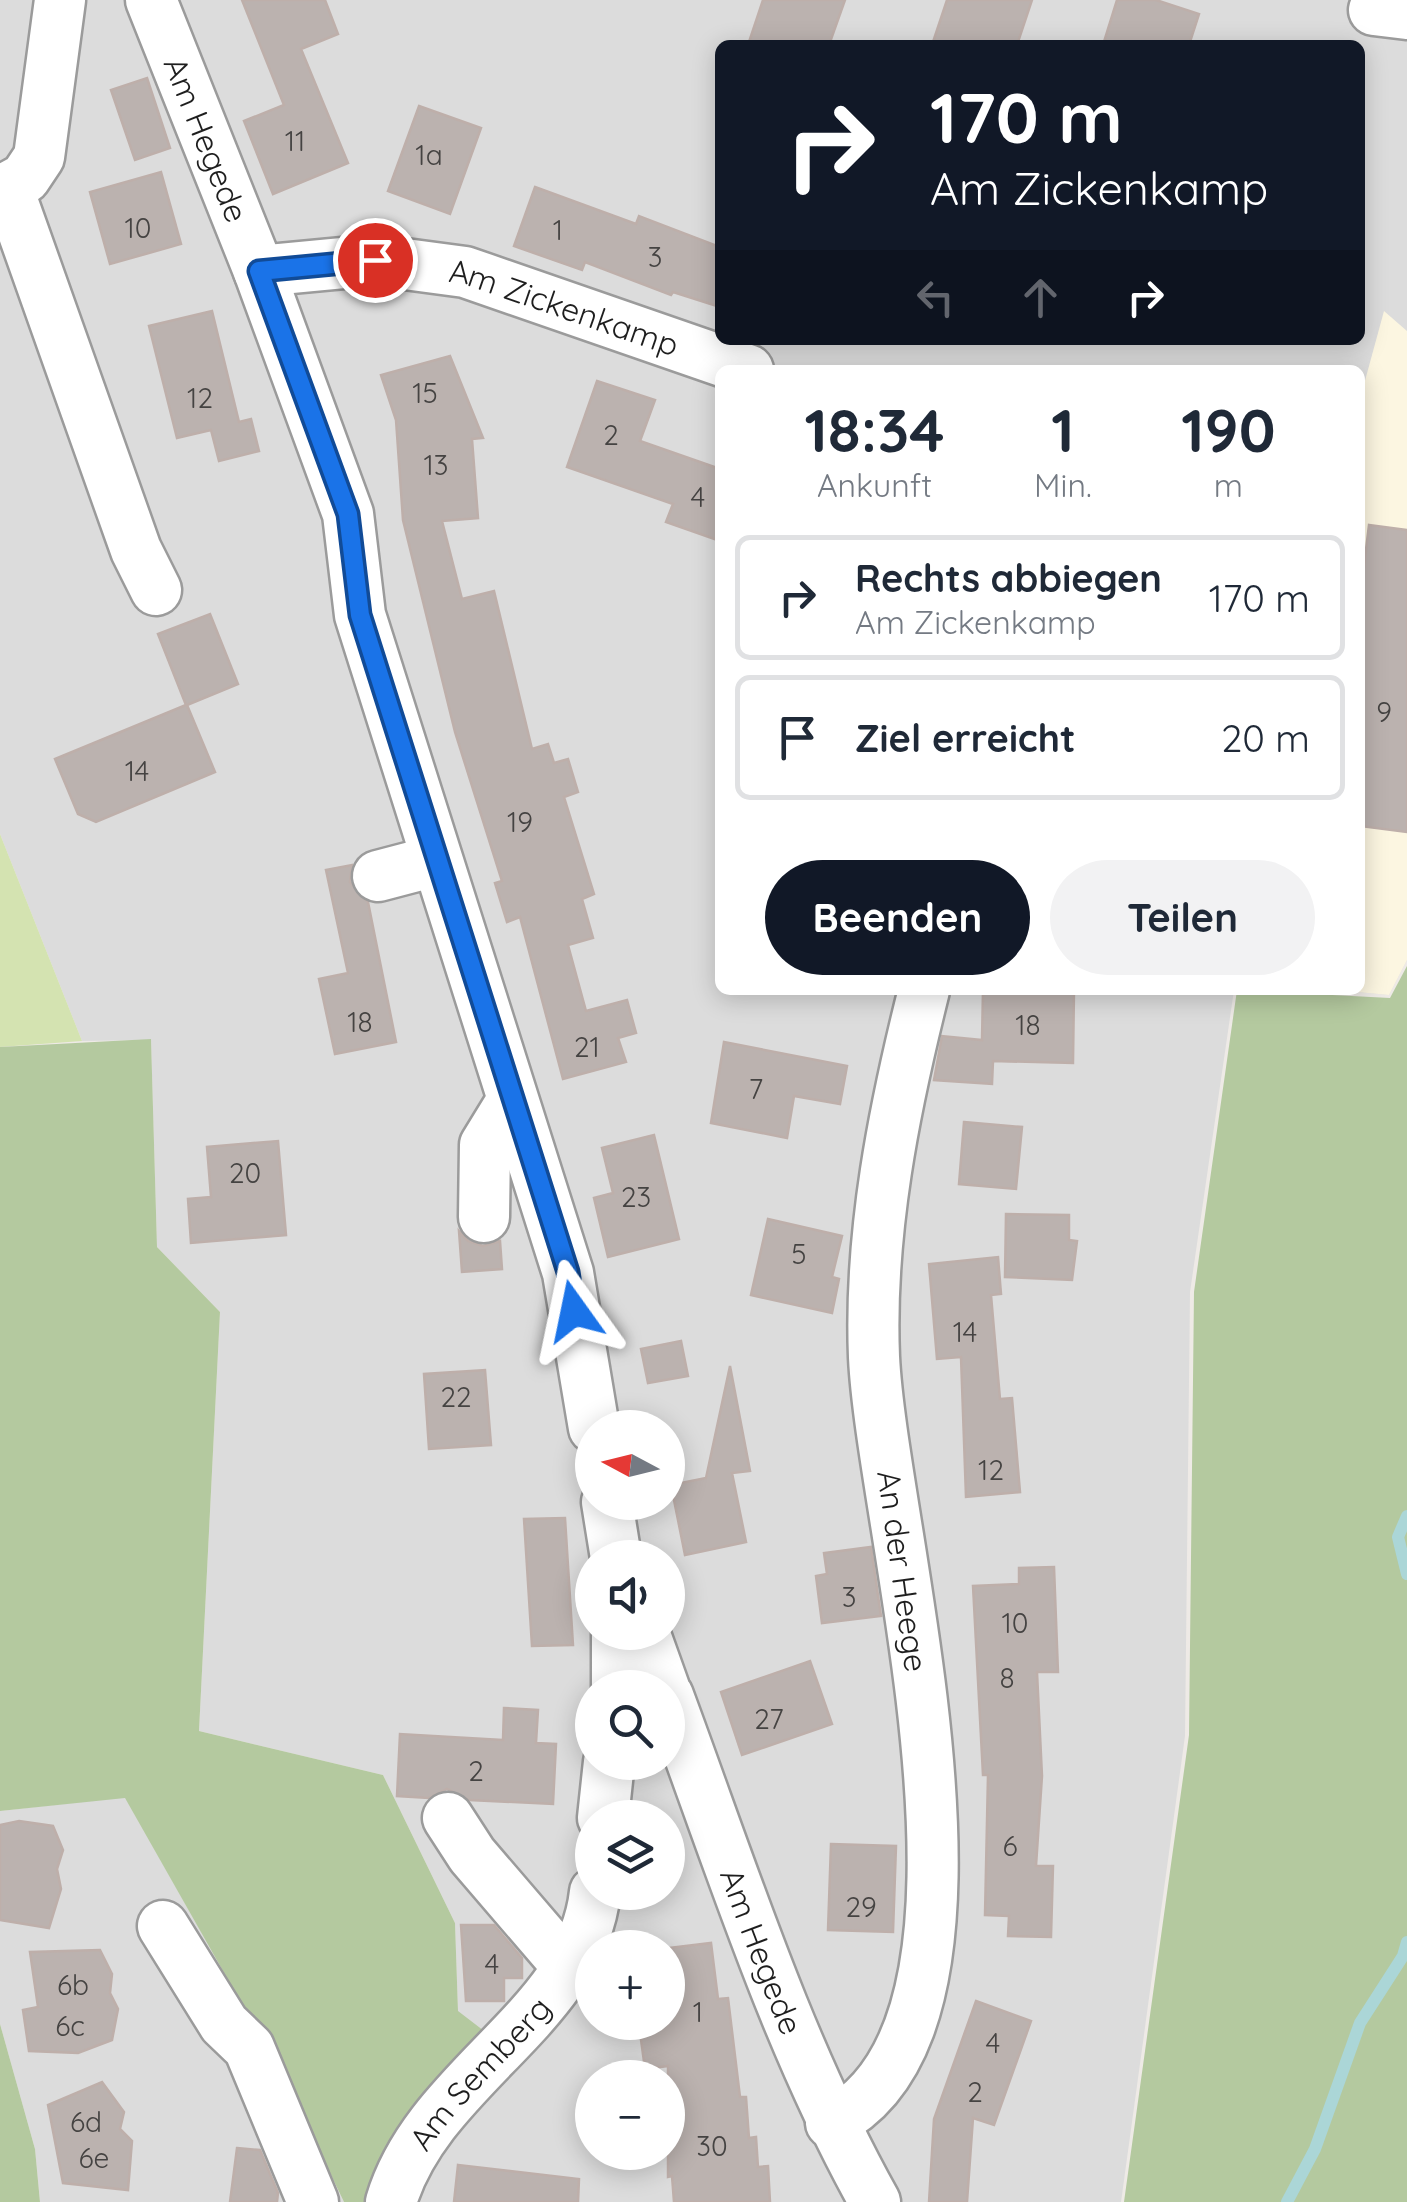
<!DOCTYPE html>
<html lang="de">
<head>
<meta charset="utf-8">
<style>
	:root { --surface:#fff; --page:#f2f2f3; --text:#1f2937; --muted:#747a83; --line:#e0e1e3; --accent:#111827 }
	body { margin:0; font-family:Quicksand,sans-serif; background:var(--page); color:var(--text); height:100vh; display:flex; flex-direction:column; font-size:38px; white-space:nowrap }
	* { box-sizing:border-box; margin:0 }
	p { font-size:32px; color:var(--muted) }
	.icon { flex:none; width:55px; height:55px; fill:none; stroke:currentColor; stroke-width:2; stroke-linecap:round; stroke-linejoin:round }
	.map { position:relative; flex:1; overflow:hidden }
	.panel { position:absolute; left:715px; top:365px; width:650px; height:630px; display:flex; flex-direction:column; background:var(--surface); border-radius:15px; box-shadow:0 5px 25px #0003 }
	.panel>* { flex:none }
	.banner { position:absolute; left:715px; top:40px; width:650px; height:305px; border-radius:15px; box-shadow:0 5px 25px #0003; background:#111827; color:#fff; overflow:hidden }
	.needle { width:65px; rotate:277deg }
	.controls { position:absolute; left:575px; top:1410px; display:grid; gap:20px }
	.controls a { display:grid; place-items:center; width:110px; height:110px; border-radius:50%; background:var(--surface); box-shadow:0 5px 25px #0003; font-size:50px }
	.pin { position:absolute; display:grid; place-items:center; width:85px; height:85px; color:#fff; margin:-42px; border:5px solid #fff; border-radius:50%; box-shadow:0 2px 10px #0007 }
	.me { position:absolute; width:110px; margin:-55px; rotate:348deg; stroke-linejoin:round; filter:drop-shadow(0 0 8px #0008) }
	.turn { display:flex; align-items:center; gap:35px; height:210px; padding:0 50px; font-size:45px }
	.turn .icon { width:130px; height:130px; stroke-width:2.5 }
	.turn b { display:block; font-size:70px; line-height:85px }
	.lanes { display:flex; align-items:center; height:95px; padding:0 50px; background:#0003; justify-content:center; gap:50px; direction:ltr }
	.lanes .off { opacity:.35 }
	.eta { display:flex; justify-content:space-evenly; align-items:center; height:170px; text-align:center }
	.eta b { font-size:60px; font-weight:700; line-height:70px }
	.button { display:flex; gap:20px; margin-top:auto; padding:20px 50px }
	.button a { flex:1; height:115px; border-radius:60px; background:var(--accent); color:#fff; font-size:40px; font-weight:700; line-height:115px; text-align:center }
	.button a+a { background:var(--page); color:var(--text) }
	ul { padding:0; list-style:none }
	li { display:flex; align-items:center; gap:30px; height:125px; margin:0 20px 15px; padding:0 30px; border:5px solid var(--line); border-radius:15px }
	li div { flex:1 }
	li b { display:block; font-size:38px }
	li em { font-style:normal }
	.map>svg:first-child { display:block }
	.residential { fill:#dcdcdc; fill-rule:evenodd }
	.education { fill:#fcf6e1 }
	.grass { fill:#d4e3b1 }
	.forest { fill:#b4c99f }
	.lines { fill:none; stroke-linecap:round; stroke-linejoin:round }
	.stream { stroke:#abd6d7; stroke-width:12 }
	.building { fill:#bbb2af; stroke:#beafaa; stroke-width:2.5 }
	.minor-casing { stroke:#9b9b9b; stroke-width:55 }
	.minor { stroke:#fff; stroke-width:50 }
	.route-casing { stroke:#114b97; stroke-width:25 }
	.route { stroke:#1a73e8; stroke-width:18 }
	.labels { text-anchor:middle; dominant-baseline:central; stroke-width:10; stroke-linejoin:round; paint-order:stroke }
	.number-label { font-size:28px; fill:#454342 }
	.street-label { font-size:32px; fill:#1e1e1e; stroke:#fff }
</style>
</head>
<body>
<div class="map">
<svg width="1407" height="2202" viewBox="0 0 1407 2202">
	<rect width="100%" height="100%" fill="#eeeae6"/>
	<!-- residential -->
	<g class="residential">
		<path d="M0 0H1407V960L1389 995 1336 990H1360V370H720V990H1234L1190 1292 1185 1736 1121 2202H377L458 2011 455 1923 383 1775 199 1731 220 1312 157 1247 151 1040 82 1041 0 834ZM720 45H1360V340H720ZM592 1428H668V1502H592ZM592 1558H668V1632H592ZM592 1688H668V1762H592ZM592 1818H668V1892H592ZM592 1948H668V2022H592ZM592 2078H668V2152H592Z"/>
		<path d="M125 1797 287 2084 344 2202H40L35 2149 0 2024V1811Z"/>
	</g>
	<!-- education -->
	<path class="education" d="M1384 311 1407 331V960L1389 995 1336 990H1360V399Z"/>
	<!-- grass -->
	<path class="grass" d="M0 834 82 1041 0 1047Z"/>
	<!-- forest -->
	<g class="forest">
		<path d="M1407 966V2202H1124L1189 1735 1194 1292 1237 990 1390 998Z"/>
		<path d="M151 1039 157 1247 220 1312 199 1731 383 1775 455 1923 458 2011 488 2034 377 2202H344L287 2084 125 1798 0 1811V1047Z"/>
		<path d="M0 2024 35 2149 40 2202H0Z"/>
	</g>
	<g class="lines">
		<!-- stream -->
		<g class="stream">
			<path d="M1407 1516 1398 1537 1407 1574"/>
			<path d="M1287 2202 1315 2149 1360 2023 1403 1956 1407 1942"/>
		</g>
	</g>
	<!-- building -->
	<g class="building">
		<path d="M242 0H325L338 34 301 49 348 163 273 194 244 121 284 105Z"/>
		<path d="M763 0H845L829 45H748Z"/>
		<path d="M947 0H1032L1017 45H932Z"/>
		<path d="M1117 0H1156L1199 14 1189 45H1103Z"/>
		<path d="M147 78 170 148 135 160 111 90Z"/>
		<path d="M419 106 481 128 450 214 388 191Z"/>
		<path d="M161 172 181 244 110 264 90 192Z"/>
		<path d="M535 187 636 224 639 216 720 247V307L673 292 671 295 585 262 582 270 514 246Z"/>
		<path d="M212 311 239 422 251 419 259 451 219 461 211 430 177 438 149 326Z"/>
		<path d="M450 356 483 438 472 439 478 518 442 521 462 599 494 591 532 749 548 744 554 763 568 759 578 792 564 797 594 894 582 899 593 938 568 945 586 1011 627 1000 636 1033 618 1038 626 1062 563 1079 520 917 507 922 495 883 502 881 455 732 403 520 396 420 381 375Z"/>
		<path d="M597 381 655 400 640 441 720 469V541L666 522 673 504 567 467Z"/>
		<path d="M1369 525 1407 530V832L1360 826V599Z"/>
		<path d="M210 614 238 684 187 705 215 772 96 822 78 814 55 759 186 705 158 634Z"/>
		<path d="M352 865 350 882 368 902 396 1042 335 1054 319 979 348 973 326 870Z"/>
		<path d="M983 990H1074L1073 1063 993 1061 992 1084 934 1080 942 1036 982 1040Z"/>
		<path d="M724 1042 847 1066 840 1104 794 1096 787 1138 711 1123Z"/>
		<path d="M964 1122 1022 1127 1016 1189 959 1184Z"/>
		<path d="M654 1135 679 1239 608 1257 594 1198 613 1193 602 1148Z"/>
		<path d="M278 1141 286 1235 191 1243 188 1199 211 1197 207 1147Z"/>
		<path d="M1006 1214 1069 1215V1240L1077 1241 1072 1280 1005 1277Z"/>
		<path d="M768 1219 842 1236 832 1277 839 1279 832 1313 751 1295Z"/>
		<path d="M459 1231 468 1241 483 1246 500 1241 502 1269 462 1272Z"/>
		<path d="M998 1257 1001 1294 991 1295 1000 1399 1012 1398 1020 1492 966 1497 961 1357 937 1359 929 1264Z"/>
		<path d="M681 1341 688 1376 648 1383 641 1349Z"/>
		<path d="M730 1366 750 1471 732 1473 746 1542 685 1555 671 1485 706 1478Z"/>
		<path d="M485 1370 491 1445 429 1449 424 1374Z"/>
		<path d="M565 1518 573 1645 532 1646 524 1519Z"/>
		<path d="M871 1547 881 1616 822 1623 816 1576 827 1574 824 1553Z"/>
		<path d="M1054 1567 1058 1672H1037L1042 1776 1036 1866H1053L1051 1937 1008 1936 1009 1916 985 1915 988 1775H983L973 1586 1019 1584V1568Z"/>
		<path d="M810 1661 832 1724 742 1755 721 1692Z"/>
		<path d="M504 1708 538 1710 536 1743 556 1744 553 1804 469 1800 447 1789 429 1798 397 1796 400 1734 503 1740Z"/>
		<path d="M19 1821 53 1826 63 1850 57 1869 61 1889 49 1928 0 1920V1825Z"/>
		<path d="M831 1844 896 1846 893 1932 828 1930Z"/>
		<path d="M461 1925H494L522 1958V1978H504V2001H466Z"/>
		<path d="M711 1943 718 1999 728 1998 740 2097H746L749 2138 756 2137 758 2167 768 2166 770 2202H674L672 2176 668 2177V2066L645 2069 639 2025 668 2022V1948Z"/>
		<path d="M100 1950 112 1974 110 1993 118 2009 112 2040 78 2053 29 2051 23 2010 38 2007 30 1952Z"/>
		<path d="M976 2001 1031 2021 994 2125 973 2118 967 2202H929L934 2119Z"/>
		<path d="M102 2082 124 2112 120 2129 132 2141 128 2190 63 2183 48 2105Z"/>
		<path d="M237 2148 260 2150 278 2193 277 2202H230Z"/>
		<path d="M458 2165 579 2179 578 2202H454Z"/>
	</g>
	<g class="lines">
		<!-- minor casing -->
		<g class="minor-casing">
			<g id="minor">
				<path id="s1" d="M151 0 259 271 348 514 360 615 568 1273 594 1428"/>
				<path d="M1374 10 1407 14"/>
				<path d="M8 189 136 550 156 590"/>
				<path d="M0 192 25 178 39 157 60 0"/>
				<path id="s2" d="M259 271 375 260 465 272 748 370"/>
				<path d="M378 876 435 861"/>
				<path d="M484 1217 485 1145 512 1101"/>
				<path d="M607 1502 616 1558"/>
				<path d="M644 1632 664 1688"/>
				<path d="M617 1688V1632"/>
				<path id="s3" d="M668 1696C731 1866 786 2043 875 2202"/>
				<path d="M448 1818 472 1855 569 1968"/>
				<path d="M603 1818 609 1762"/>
				<path d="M163 1926 224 2024 249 2048 313 2202"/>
				<path d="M831 2123C1026 2025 882 1531 874 1357 869 1233 894 1109 924 990"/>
				<path id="s4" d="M391 2202C428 2077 582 2017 595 1892"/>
			</g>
		</g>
		<!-- minor -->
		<use href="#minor" class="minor"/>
	</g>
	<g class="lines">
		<!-- route casing -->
		<g class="route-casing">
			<path id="route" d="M375 260 259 271 348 514 360 615 568 1272 574 1311"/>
		</g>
		<!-- route -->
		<use href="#route" class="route"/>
	</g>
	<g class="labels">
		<!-- number labels -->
		<g class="number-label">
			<text x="295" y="140">11</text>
			<text x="429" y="154">1a</text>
			<text x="138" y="227">10</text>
			<text x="558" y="229">1</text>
			<text x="655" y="256">3</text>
			<text x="425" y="392">15</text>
			<text x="200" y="397">12</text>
			<text x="611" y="434">2</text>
			<text x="436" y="464">13</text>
			<text x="698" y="496">4</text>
			<text x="1384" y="711">9</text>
			<text x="137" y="770">14</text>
			<text x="520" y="821">19</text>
			<text x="360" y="1021">18</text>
			<text x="1028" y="1024">18</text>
			<text x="587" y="1046">21</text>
			<text x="756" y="1088">7</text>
			<text x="245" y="1172">20</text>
			<text x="636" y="1196">23</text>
			<text x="799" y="1253">5</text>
			<text x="965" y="1331">14</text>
			<text x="456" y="1396">22</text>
			<text x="991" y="1469">12</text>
			<text x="849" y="1596">3</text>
			<text x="1015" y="1622">10</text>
			<text x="1007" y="1677">8</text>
			<text x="769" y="1718">27</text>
			<text x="476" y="1770">2</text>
			<text x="1010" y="1845">6</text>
			<text x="861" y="1906">29</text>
			<text x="492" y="1963">4</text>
			<text x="73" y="1984">6b</text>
			<text x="698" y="2011">1</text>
			<text x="70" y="2025">6c</text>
			<text x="993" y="2042">4</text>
			<text x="975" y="2091">2</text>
			<text x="86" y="2121">6d</text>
			<text x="712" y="2145">30</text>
			<text x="94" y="2157">6e</text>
		</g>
		<!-- street labels -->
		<g class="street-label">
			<text stroke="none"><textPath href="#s1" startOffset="150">Am Hegede</textPath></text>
			<text stroke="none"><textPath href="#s2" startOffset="312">Am Zickenkamp</textPath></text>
			<text transform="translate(903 1571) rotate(82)">An der Heege</text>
			<text stroke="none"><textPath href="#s3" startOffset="272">Am Hegede</textPath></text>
			<text stroke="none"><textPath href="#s4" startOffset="158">Am Semberg</textPath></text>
		</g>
	</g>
</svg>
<div class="controls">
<a><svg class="needle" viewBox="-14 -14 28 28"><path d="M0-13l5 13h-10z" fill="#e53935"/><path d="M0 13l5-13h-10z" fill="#747a83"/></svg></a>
<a><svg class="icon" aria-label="sound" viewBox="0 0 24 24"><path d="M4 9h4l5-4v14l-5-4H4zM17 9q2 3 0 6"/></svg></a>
<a><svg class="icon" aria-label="search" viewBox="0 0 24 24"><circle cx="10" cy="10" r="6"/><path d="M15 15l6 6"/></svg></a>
<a><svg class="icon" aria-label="layers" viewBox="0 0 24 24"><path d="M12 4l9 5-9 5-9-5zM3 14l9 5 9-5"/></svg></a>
<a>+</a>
<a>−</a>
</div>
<div class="pin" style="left:375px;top:260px;background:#d93025"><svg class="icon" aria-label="arrive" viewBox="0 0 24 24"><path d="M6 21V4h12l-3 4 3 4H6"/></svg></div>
<svg class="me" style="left:574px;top:1311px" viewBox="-20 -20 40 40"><path d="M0-17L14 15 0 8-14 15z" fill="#1a73e8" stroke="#fff" stroke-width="4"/></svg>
<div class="banner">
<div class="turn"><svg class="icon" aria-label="right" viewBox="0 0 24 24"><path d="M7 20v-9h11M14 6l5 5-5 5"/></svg><div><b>170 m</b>Am Zickenkamp</div></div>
<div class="lanes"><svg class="icon off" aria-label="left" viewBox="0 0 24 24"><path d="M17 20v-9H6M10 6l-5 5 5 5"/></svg><svg class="icon off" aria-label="ahead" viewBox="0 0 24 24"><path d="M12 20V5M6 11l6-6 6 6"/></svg><svg class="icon" aria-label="right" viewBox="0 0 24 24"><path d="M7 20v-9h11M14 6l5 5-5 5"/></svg></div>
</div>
<section class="panel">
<div class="eta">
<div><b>18:34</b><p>Ankunft</p></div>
<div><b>1</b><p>Min.</p></div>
<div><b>190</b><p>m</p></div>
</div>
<ul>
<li><svg class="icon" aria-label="right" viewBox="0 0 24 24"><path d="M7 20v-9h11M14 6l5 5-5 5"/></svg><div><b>Rechts abbiegen</b><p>Am Zickenkamp</p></div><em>170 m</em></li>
<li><svg class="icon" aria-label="arrive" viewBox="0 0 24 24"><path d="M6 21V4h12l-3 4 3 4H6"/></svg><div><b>Ziel erreicht</b></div><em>20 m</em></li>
</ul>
<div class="button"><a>Beenden</a><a>Teilen</a></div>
</section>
</div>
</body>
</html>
